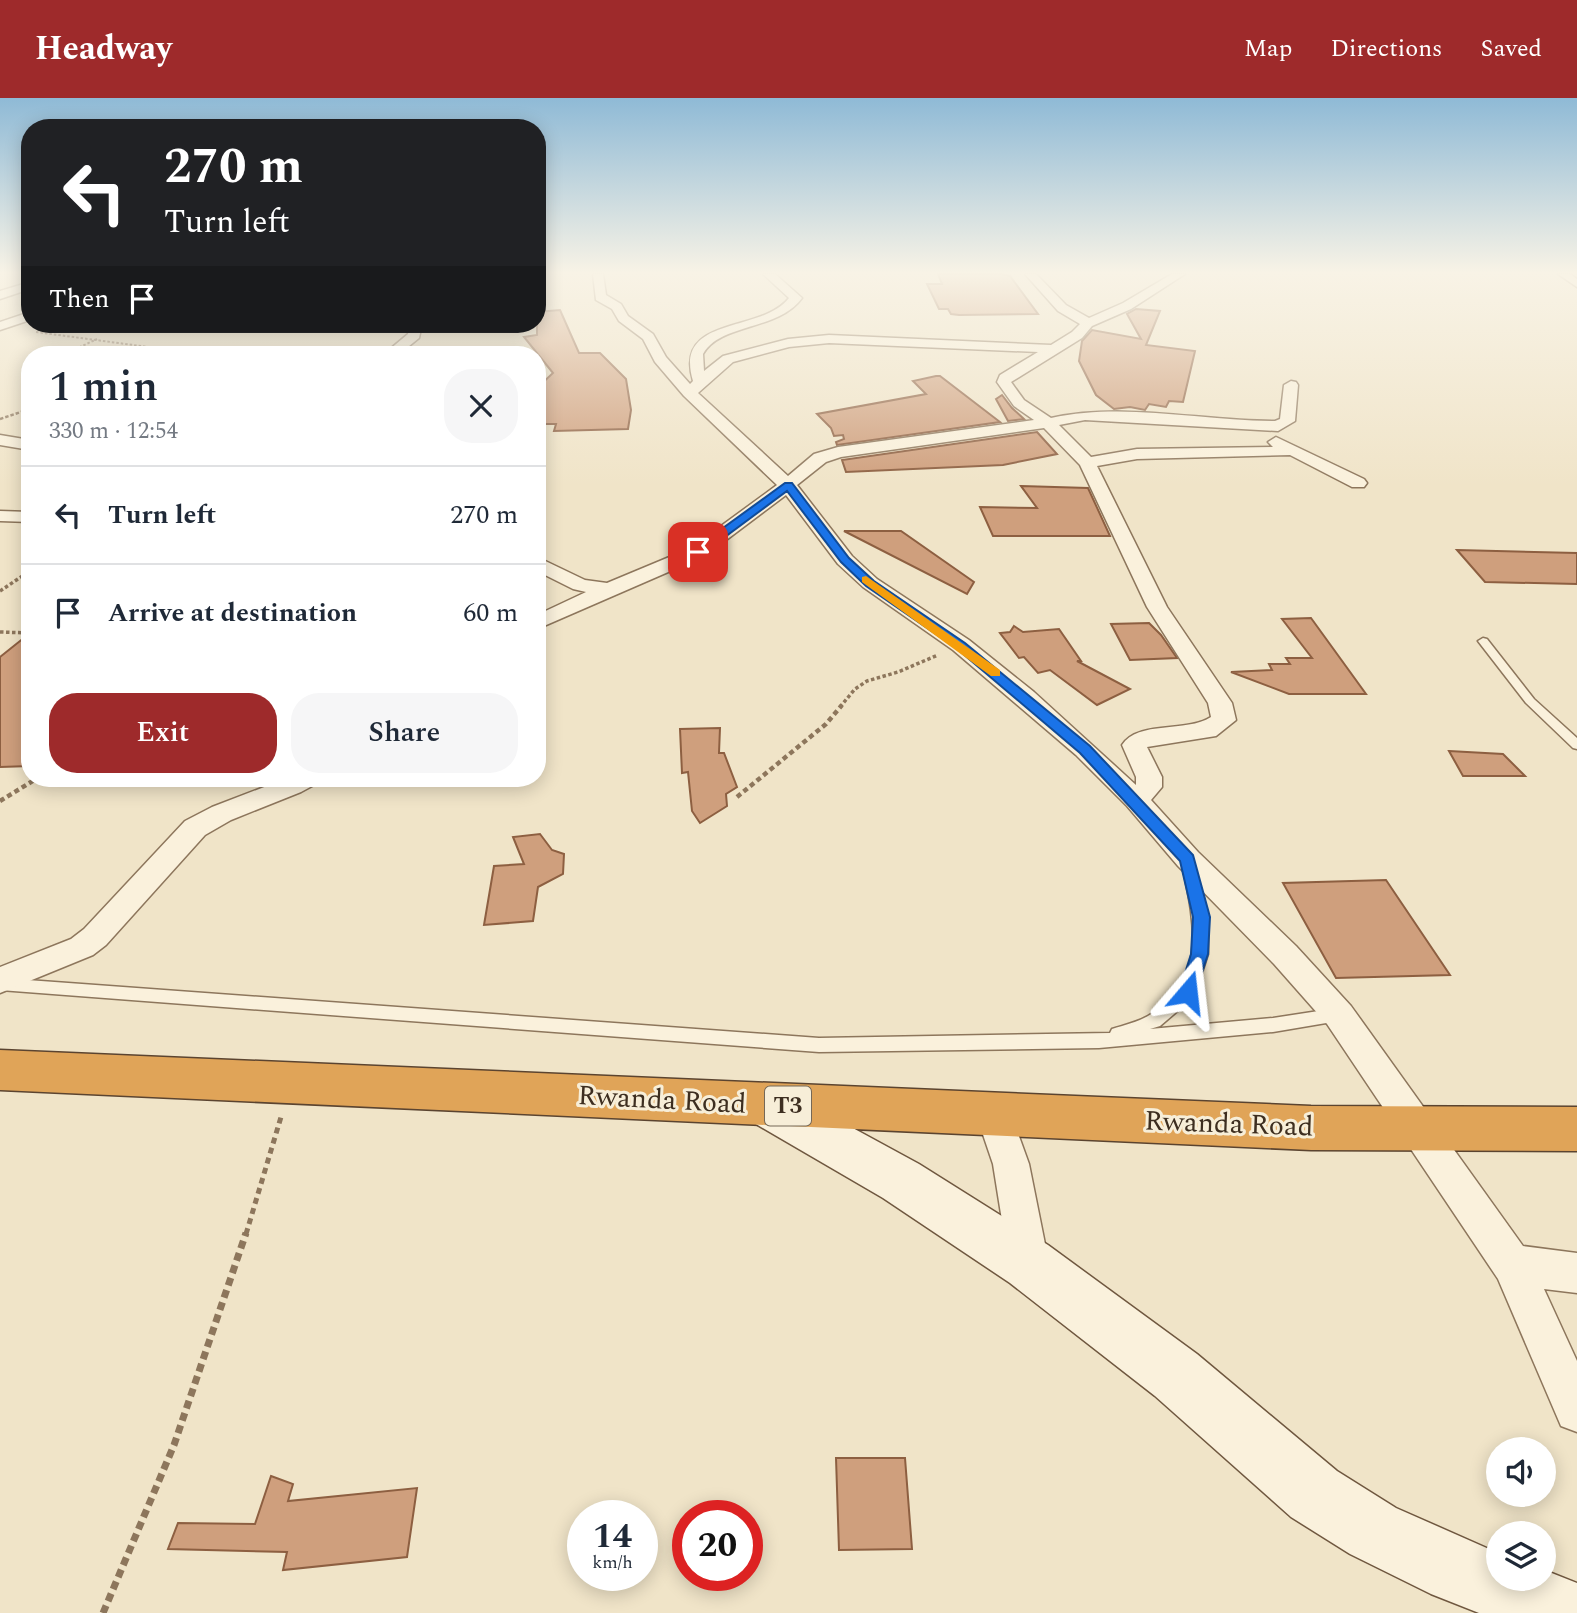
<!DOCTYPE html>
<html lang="en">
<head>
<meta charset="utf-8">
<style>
	:root { --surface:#fff; --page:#f6f6f7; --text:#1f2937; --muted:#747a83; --line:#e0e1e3; --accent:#9e2a2b }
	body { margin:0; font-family:Spectral,serif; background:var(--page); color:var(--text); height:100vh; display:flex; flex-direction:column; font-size:26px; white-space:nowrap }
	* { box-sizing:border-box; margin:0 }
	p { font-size:23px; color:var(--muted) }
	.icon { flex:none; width:38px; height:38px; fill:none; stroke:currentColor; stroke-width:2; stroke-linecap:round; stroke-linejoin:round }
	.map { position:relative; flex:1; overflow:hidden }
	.sheet { position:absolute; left:21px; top:248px; width:525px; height:441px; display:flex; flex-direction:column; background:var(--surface); border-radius:28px; box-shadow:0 4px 18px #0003 }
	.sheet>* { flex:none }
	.banner { position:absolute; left:21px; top:21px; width:525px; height:214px; border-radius:28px; box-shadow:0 4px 18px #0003; background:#202124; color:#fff; overflow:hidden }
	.controls { position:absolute; left:1486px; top:1339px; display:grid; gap:14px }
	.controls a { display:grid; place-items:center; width:70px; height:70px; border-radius:50%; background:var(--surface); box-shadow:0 4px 18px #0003; font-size:35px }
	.speed { position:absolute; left:567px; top:1402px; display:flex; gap:14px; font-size:35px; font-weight:700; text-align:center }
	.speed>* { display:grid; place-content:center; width:91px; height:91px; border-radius:50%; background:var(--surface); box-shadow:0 4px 18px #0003; line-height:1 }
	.speed small { font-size:18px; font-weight:400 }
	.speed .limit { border:10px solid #d22; background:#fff; color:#111 }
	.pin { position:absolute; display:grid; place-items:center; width:60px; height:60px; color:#fff; margin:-30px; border-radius:14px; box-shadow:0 4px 10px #0006 }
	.me { position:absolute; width:77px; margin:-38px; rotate:17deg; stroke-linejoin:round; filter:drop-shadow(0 0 5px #0008) }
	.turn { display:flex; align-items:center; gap:24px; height:147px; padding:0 28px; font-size:32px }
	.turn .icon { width:91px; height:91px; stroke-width:2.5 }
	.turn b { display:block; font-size:49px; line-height:60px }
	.then { display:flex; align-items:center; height:66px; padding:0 28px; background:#0003; gap:14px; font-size:26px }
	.round { display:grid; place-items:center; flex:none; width:74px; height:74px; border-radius:28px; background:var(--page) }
	.headline { display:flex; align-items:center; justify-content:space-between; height:119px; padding:0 28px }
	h1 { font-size:42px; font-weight:600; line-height:52px }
	.action { display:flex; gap:14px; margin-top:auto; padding:14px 28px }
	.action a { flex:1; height:80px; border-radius:28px; background:var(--accent); color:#fff; font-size:28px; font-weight:600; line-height:80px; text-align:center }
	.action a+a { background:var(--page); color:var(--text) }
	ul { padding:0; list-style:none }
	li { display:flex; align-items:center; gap:21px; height:98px; padding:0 28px; border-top:2px solid var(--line) }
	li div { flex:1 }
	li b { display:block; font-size:26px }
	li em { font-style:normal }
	header { display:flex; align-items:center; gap:42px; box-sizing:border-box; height:98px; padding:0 35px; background:var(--accent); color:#fff }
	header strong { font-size:33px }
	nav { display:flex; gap:38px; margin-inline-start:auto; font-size:24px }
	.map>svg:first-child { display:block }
	.building { fill:#cf9f7d; stroke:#8d5f41; stroke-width:2 }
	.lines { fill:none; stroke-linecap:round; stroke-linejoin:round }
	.lane-casing { stroke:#8d765c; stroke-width:3 }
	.street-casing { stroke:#8d765c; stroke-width:3 }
	.secondary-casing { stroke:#6f573f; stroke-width:3 }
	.highway-casing { stroke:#5b4430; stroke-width:3 }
	.path-far5 { stroke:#8d765c; stroke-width:2; stroke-dasharray:2.5 2; stroke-linecap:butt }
	.path-far4 { stroke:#8d765c; stroke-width:2.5; stroke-dasharray:3.5 2; stroke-linecap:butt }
	.path-far3 { stroke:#8d765c; stroke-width:3.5; stroke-dasharray:3.5 2.5; stroke-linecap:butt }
	.path-far2 { stroke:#8d765c; stroke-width:4.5; stroke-dasharray:5 3.5; stroke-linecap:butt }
	.path-far1 { stroke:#8d765c; stroke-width:5; stroke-dasharray:6 4.5; stroke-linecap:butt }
	.path { stroke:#8d765c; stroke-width:7; stroke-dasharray:8 5; stroke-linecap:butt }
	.lane { fill:#faf1dc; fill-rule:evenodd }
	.street { fill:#faf1dc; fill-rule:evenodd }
	.secondary { fill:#faf1dc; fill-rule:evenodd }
	.highway { fill:#e0a458; fill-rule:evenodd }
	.route { fill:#1a73e8; stroke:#114b97; stroke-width:2 }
	.slow { fill:#f59e0b }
	.labels { text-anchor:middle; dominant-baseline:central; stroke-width:6; stroke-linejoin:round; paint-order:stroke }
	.shield { fill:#f7eed8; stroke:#756857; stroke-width:2 }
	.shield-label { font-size:23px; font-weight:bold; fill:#3d2e20 }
	.near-street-label { font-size:28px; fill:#3d2e20; stroke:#f7eed8 }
</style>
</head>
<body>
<header>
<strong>Headway</strong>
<nav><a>Map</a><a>Directions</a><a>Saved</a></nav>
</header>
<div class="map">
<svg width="1577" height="1515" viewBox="0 0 1577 1515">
	<rect width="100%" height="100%" fill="#f0e4c8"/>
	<!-- building -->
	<g class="building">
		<path d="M938 176H1002L1010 178 1038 216 959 217 951 216 948 211H939L927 186H942Z"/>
		<path d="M1136 211 1160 213 1146 247 1195 253 1183 304 1169 303 1166 309 1149 306 1145 312 1130 309 1114 311 1096 297 1079 263 1082 243 1092 232 1141 241 1127 216Z"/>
		<path d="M560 212 579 255H600L626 281 631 312 628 331 554 333 556 326H537V290L553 275 524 239 537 237V214Z"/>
		<path d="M936 278H940L1000 324 837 347 836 344 844 341 843 337 834 338 831 330 817 316 926 296 913 283Z"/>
		<path d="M1002 297 1012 310 1024 321 1008 323 996 301Z"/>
		<path d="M1037 334 1057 356 1003 367 846 374 842 362Z"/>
		<path d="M1021 388 1088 390 1110 438H993L980 409 1037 410Z"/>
		<path d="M844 433H901L974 484 967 496Z"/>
		<path d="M1457 452 1577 455V486L1485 484Z"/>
		<path d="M1311 520 1366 596H1289L1231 574 1272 572 1269 566H1290L1286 560H1312L1282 521Z"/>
		<path d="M1149 525 1161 537 1177 560 1130 562 1111 526Z"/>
		<path d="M1014 528 1023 534 1059 531 1081 563H1077L1130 591 1097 607 1050 572 1038 575 1024 559 1019 560 1000 535 1010 534Z"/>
		<path d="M30 535V668L0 669V559Z"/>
		<path d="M720 630 719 655H724L737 689 726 696 727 708 700 725 692 713 688 674 682 675 680 631Z"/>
		<path d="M1449 653 1503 656 1525 678H1463Z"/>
		<path d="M540 736 552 752 564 756 563 776 538 789 533 823 484 827 494 768 524 766 513 739Z"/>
		<path d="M1386 782 1450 877 1336 880 1283 785Z"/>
		<path d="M836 1360H905L912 1451 839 1452Z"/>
		<path d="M271 1378 293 1386 288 1403 417 1390 407 1459 283 1472 287 1454 168 1451 178 1425 255 1426Z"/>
	</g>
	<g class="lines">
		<!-- lane casing -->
		<g class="lane-casing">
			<g id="lane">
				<path d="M1483 540 1487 541 1534 601 1577 640V651L1573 650 1526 605 1478 543Z"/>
				<path d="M1189 761 1196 766 1208 819V856L1194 899 1160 928 1150 931 1273 920 1338 910 1344 912 1346 917 1344 922 1273 934 1099 950 819 954 0 892V880L819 940 1110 935 1112 931C1124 927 1138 924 1148 918 1209 883 1194 823 1182 766Z"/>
			</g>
		</g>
		<!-- street casing -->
		<g class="street-casing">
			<g id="street">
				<path d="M593 176H603L606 197 621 206 628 218 653 236 666 259 690 286 693 283C673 217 761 236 789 200L763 176H775L802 200C778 233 720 225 703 256L704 273 723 258 788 241 829 237 1051 247 1072 234 1080 226 1058 213 1025 176H1036L1066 207 1089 220 1123 205 1172 176H1185L1131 211 1092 228 1082 240 1011 284 1024 302 1051 320C1125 304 1200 323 1275 323L1280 321 1284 287 1291 283 1296 284 1298 287 1295 323 1278 333 1085 322 1059 327 1091 359 1137 351 1273 349 1268 344 1276 339 1364 381 1367 385 1364 389H1352L1290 357 1137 361 1097 368 1167 509 1232 605 1236 622 1216 638 1147 649 1162 679V689L1151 702 1198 754 1296 848 1351 908 1523 1148 1577 1155V1195L1544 1191 1577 1263V1334L1561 1328 1498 1181 1327 926 1274 866 1178 768 1127 708 1076 657 953 552 863 489 838 466 786 397 705 458 537 531V517L586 494 573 491 537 473V459L585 482 607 485 691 450 777 387 684 298 655 264 643 241 619 223 612 211 596 202ZM829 245 1038 254 1000 277 997 284 1014 308 1034 322 838 349 814 356 788 378 698 295 733 264 789 249ZM1044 330 1080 367 1147 509 1208 605 1211 619C1186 635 1138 622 1122 647L1136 679V687L1034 594 969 542 877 481 852 458 797 387 826 364 841 359Z"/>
				<path d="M1558 176H1570L1577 181V189Z"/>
				<path d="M30 184V191L0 201V193Z"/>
				<path d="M30 214V222L0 232V224Z"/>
				<path d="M410 226H422L419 240 398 257H383L408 236Z"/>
				<path d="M0 337 30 342V352L0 347Z"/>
				<path d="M0 413 30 414V424L0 423Z"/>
				<path d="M285 681H318L314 687 301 694 231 722 205 737 106 847 93 857 0 895V869L71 841 84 831 185 723 212 709Z"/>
				<path d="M994 1000 1007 1005 1029 1066 1049 1166 1043 1180 1029 1186 1015 1180 1009 1166 993 1066 976 1016 981 1005Z"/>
			</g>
		</g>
		<!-- secondary casing -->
		<g class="secondary-casing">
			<path id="secondary" d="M766 986 783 992 919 1066 1048 1147 1197 1256 1337 1373 1396 1410 1498 1455V1480H1544V1472L1577 1485V1515H1479L1431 1496 1350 1456 1291 1419 1155 1298 1010 1185 883 1100 749 1022 742 1007 749 992Z"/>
		</g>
		<!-- highway casing -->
		<g class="highway-casing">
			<path id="highway" d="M0 952 1311 1008 1577 1009V1053L1311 1052 0 992Z"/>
		</g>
		<!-- path-far5 -->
		<g class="path-far5">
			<path d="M36 234 208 257"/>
			<path d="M63 257 97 241"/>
		</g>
		<!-- path-far4 -->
		<path class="path-far4" d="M0 321 30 311"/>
		<!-- path-far3 -->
		<g class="path-far3">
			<path d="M0 493 30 473"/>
			<path d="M0 534 30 535"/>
			<path d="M840 609 855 591 867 583 898 574 938 557"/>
		</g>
		<!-- path-far2 -->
		<g class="path-far2">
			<path d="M737 699 826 626 842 607"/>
			<path d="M0 703 36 681"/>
		</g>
		<!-- path-far1 -->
		<path class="path-far1" d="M246 1136 281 1019"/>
		<!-- path -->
		<path class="path" d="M103 1515 174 1347 246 1135"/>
		<!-- lane -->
		<use href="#lane" class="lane"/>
		<!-- street -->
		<use href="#street" class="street"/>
		<!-- secondary -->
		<use href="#secondary" class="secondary"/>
		<!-- highway -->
		<use href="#highway" class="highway"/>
	</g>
	<!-- sky -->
	<linearGradient id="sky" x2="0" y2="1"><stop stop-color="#8fbad6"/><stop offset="0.45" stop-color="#f8f3e6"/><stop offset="1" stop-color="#f8f3e6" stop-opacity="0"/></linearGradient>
	<rect width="1577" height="388" fill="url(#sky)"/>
	<!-- route -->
	<path class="route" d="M785 385H792L849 460 874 483 965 545 1090 648 1193 757 1210 819 1208 856 1194 899 1188 901 1182 899 1179 894 1191 856 1193 819 1180 763 1080 655 956 550 866 488 841 464 787 393 702 456H694V451Z"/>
	<!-- slow -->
	<path class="slow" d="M866 478 1000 572V578H991L862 484V479Z"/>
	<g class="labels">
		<!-- shield labels -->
		<rect class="shield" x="765" y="988.5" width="46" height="39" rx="5"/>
		<g class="shield-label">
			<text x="788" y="1008">T3</text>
		</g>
		<!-- near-street labels -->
		<g class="near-street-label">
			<text transform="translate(662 1002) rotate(3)">Rwanda Road</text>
			<text transform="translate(1229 1026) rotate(2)">Rwanda Road</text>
		</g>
	</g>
</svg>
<div class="controls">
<a><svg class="icon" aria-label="sound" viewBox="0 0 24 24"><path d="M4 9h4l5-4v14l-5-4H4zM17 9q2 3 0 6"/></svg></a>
<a><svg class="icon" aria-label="layers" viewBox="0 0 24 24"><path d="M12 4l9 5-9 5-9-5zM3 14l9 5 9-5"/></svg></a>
</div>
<div class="speed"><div>14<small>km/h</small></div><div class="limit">20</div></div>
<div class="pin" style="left:698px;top:454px;background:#d93025"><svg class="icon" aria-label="arrive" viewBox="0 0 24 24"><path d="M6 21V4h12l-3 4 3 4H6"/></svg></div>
<svg class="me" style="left:1188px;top:894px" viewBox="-20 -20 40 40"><path d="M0-17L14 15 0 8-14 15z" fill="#1a73e8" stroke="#fff" stroke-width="4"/></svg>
<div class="banner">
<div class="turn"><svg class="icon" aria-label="left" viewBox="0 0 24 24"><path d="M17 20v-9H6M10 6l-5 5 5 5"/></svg><div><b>270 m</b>Turn left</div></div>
<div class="then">Then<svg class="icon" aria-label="arrive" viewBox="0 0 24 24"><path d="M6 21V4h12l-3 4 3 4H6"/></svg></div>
</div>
<section class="sheet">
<div class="headline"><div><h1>1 min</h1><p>330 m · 12:54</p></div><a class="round"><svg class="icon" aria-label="close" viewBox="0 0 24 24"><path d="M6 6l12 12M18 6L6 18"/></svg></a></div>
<ul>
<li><svg class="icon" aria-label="left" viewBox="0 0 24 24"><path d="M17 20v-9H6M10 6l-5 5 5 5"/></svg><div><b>Turn left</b></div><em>270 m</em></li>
<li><svg class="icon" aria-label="arrive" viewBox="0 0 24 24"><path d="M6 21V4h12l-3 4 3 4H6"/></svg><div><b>Arrive at destination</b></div><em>60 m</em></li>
</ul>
<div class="action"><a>Exit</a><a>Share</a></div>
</section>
</div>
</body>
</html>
